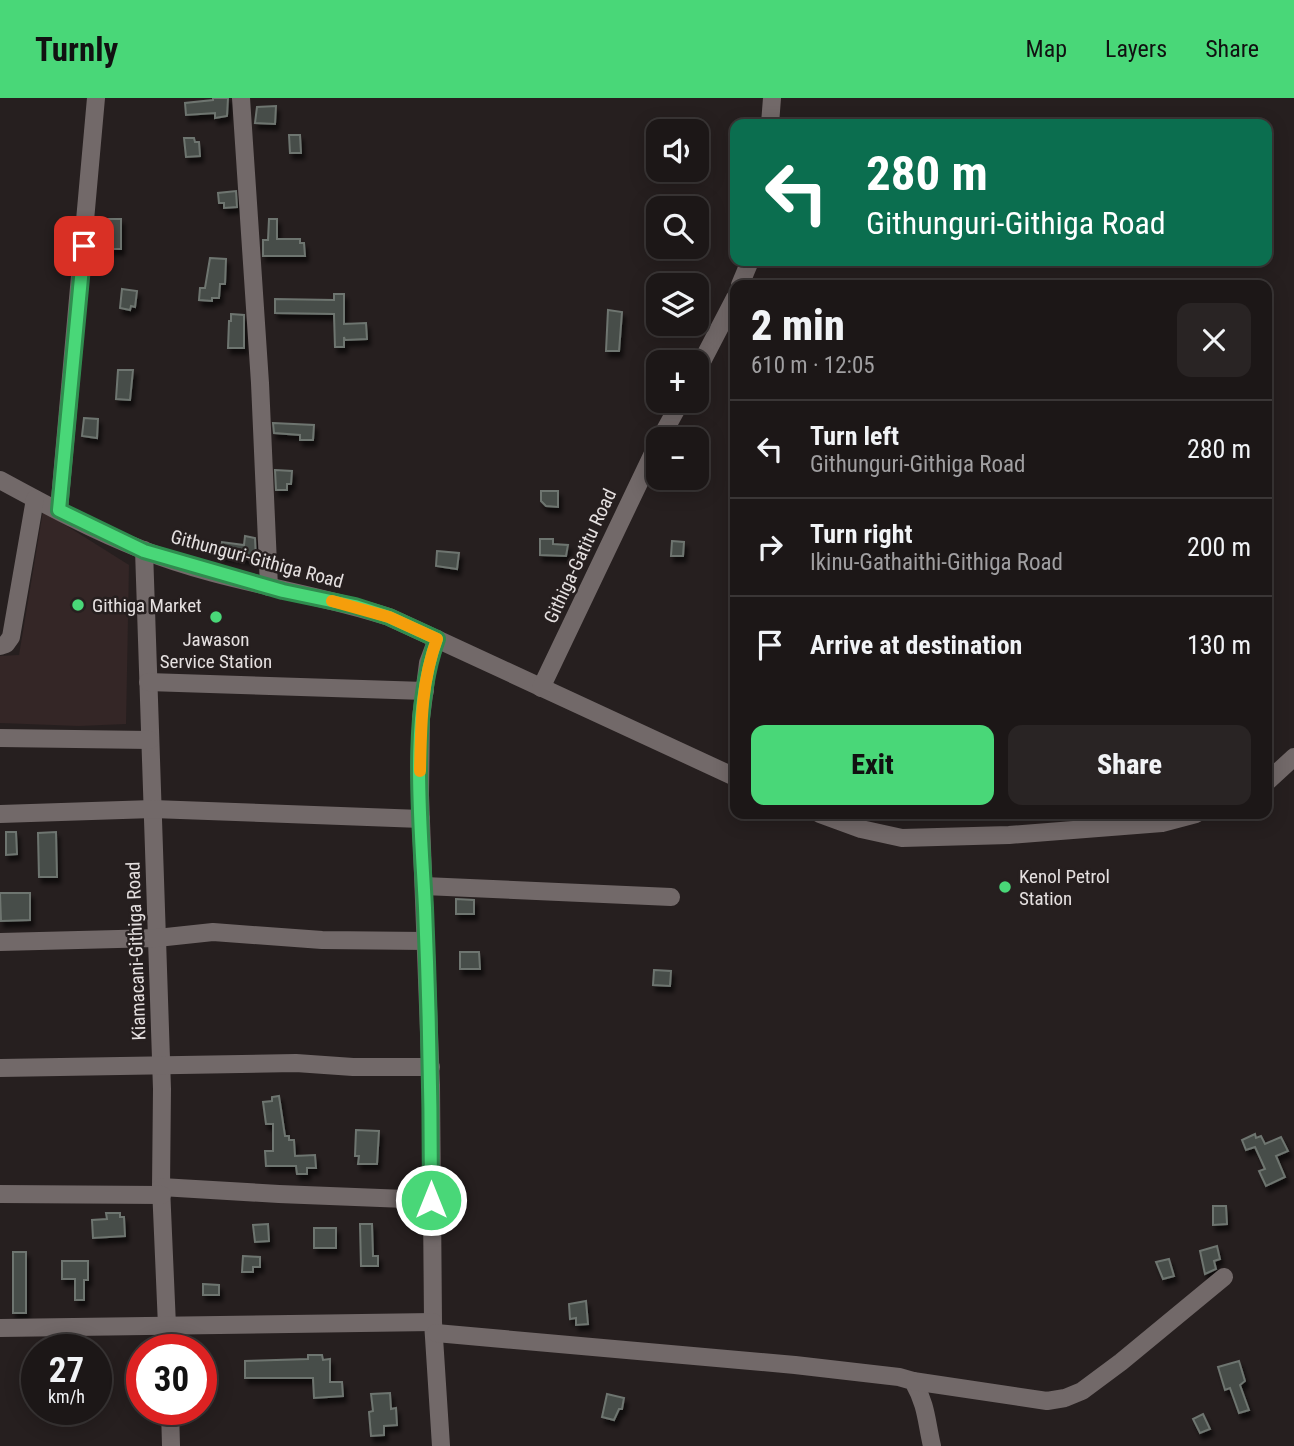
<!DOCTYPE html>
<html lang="en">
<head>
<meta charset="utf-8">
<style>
	:root { --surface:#1c1717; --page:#292424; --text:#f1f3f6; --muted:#a09fa1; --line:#3a3636; --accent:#49d778 }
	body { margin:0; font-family:"Roboto Condensed",sans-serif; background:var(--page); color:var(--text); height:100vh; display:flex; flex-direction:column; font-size:26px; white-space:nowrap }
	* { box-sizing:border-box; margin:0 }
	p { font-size:23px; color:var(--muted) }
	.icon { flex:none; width:38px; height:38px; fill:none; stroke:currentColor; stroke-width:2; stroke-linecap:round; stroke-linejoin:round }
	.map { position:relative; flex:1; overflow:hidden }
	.details { position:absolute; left:730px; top:182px; width:542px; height:539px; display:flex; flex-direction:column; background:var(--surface); border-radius:14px; box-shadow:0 4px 18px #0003,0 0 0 2px var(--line) }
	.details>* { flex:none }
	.guide { position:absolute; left:730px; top:21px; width:542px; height:147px; border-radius:14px; box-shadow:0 4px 18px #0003,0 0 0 2px var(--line); background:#0b6e4f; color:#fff; overflow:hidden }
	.fabs { position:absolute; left:646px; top:21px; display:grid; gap:14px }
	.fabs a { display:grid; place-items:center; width:63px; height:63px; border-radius:14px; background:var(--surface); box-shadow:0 4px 18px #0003,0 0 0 2px var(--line); font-size:35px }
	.speed { position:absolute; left:21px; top:1236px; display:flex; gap:14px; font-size:35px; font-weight:700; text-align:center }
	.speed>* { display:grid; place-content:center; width:91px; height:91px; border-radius:50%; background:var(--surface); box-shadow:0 4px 18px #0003,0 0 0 2px var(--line); line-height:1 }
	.speed small { font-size:18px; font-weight:400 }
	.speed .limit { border:10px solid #d22; background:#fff; color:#111 }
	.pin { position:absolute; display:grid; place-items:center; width:60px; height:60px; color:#fff; margin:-30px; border-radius:14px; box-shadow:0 4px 10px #0006 }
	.me { position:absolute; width:77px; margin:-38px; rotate:0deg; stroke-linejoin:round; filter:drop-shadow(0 0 5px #0008) }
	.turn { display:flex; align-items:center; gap:24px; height:147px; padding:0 21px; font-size:32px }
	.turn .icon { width:91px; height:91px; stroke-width:2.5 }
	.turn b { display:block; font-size:49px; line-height:60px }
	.round { display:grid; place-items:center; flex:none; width:74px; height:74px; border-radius:14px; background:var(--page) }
	.head { display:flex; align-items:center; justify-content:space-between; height:119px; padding:0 21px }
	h1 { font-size:42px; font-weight:800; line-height:52px }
	.primary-button { display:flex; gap:14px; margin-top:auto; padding:14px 21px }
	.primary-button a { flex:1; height:80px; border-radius:14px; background:var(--accent); color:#111; font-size:28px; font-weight:800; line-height:80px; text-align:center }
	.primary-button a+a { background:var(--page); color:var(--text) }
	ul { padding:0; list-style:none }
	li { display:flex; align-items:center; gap:21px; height:98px; padding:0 21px; border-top:2px solid var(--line) }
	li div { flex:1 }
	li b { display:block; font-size:26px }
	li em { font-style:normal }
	header { display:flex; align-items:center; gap:42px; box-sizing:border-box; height:98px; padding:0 35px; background:var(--accent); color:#111 }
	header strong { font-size:33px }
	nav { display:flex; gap:38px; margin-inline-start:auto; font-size:24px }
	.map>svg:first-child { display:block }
	.built { fill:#342626 }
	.building { fill:#474d48; stroke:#6e7570; stroke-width:2; filter:url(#shadow) }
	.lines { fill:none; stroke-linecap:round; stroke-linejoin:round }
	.minor { stroke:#726969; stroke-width:18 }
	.route-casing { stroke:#2f8c4e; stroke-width:18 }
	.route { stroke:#49d778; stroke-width:12 }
	.slow { stroke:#f59e0b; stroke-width:12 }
	.poi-dot { fill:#49d778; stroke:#261f1f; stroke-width:2.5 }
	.labels { text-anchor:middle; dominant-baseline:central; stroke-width:5; stroke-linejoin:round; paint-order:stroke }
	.street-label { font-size:19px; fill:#e5e0e0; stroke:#261f1f }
	.poi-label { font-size:19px; fill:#e5e0e0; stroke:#261f1f; text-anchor:start }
</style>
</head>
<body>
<header>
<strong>Turnly</strong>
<nav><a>Map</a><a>Layers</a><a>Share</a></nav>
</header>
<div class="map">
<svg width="1294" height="1348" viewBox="0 0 1294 1348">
	<defs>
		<filter id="shadow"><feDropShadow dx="3" dy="5.5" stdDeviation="2" flood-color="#0009"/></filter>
	</defs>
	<rect width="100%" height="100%" fill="#261f1f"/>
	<!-- built -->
	<path class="built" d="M43 413 129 467 126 626 79 628 0 625V558L19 557Z"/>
	<!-- building -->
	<g class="building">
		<path d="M213 0H228L227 18 215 20V15L186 17 185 5 213 2Z"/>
		<path d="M276 8 275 26 255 25 257 9Z"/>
		<path d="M289 37H300L301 55H290Z"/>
		<path d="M184 40H194L195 44H199L200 58 186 59Z"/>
		<path d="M236 93 237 109 224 110V105H219L218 95Z"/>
		<rect x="98" y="121" width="23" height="30"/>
		<path d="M269 121H277V141H300V145H304L305 158H263V142H268Z"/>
		<path d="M210 160 226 161 225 186H220L219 200H212V203L199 202 200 190H205Z"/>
		<path d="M122 191 137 193 135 209 131 208 130 212 120 210Z"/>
		<path d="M334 196H344V226L366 225 367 241 345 242 344 239V249H335L334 216 275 215V201L334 202Z"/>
		<path d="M608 212 622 214 619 253H606Z"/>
		<path d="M231 216 244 217V250H228L229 223H231Z"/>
		<path d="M118 272H133L130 302 116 301Z"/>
		<path d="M84 320 98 321 97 340 82 338Z"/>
		<path d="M273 325 314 327 313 342H300V337L274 335Z"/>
		<path d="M275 372 292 373 291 386H287V392H276Z"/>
		<path d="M541 393H558V409L546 408 541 403Z"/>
		<path d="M245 438 255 440 256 462 220 457 222 444 244 447Z"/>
		<path d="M540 441H553V446L568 447 566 458 540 457Z"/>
		<path d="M672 443 684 444 683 458H671Z"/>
		<path d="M437 453 459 455 457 471 436 468Z"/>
		<path d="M6 734H16L17 756 6 757Z"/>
		<path d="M56 734 57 779H39L38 735Z"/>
		<path d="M0 795H30V822L1 823Z"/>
		<path d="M456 801 474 802V816H456Z"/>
		<path d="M460 854H479L480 871H460Z"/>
		<path d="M654 872 671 873 670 888 653 887Z"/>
		<path d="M279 998 285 1038H289V1042H294L295 1058 315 1057 316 1070H307V1076H297L296 1068H266L265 1053H273V1026H266L263 1004 272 1003V999Z"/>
		<path d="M356 1032 379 1033 377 1066H358L359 1058H355Z"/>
		<path d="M1255 1036 1256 1040 1261 1038 1265 1046 1281 1039 1288 1053 1276 1058 1285 1079 1266 1088 1259 1073 1265 1071 1255 1049 1246 1052 1242 1042Z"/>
		<path d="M1213 1108H1226L1227 1126 1213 1127Z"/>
		<path d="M106 1115H120V1119H124L125 1138 93 1140 92 1122 107 1121Z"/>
		<path d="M268 1126 269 1143 255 1144 253 1127Z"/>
		<path d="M360 1126H372L373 1158H378V1168H361Z"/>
		<rect x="314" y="1130" width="22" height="20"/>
		<path d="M1217 1148 1220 1161 1214 1163 1216 1171 1205 1176 1200 1153Z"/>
		<rect x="13" y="1154" width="13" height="61"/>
		<path d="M243 1158 260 1159V1169H253V1174H242Z"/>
		<path d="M1169 1161 1174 1178 1163 1181 1156 1164Z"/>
		<path d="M62 1163H88V1182H84V1202H75V1181H62Z"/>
		<path d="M203 1186 219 1187V1197H203Z"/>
		<path d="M586 1203 588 1226 576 1227V1220L570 1221 569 1206Z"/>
		<path d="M308 1257H322L323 1262 330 1261V1284H342L343 1298 314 1300 313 1280H245V1263L308 1261Z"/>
		<path d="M1239 1263 1245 1283 1240 1287 1249 1312 1239 1315 1230 1290 1225 1292 1218 1269Z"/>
		<path d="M390 1295 391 1311 396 1310 397 1327 384 1328V1337L371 1338 369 1314 373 1313 371 1296Z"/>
		<path d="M607 1296 624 1300 622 1311H619L614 1322 602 1319Z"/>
		<path d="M1203 1316 1210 1331 1200 1335 1193 1321Z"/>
	</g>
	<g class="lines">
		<!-- minor -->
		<g class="minor">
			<path d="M241 0 260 285 269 489"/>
			<path d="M770 26 772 0"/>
			<path d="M740 187 750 163"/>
			<path d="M696 275 735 200"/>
			<path d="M660 341 681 303"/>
			<path d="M0 382C46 407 94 433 143 452 223 484 309 493 389 519L735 679"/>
			<path d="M59 412 96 0"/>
			<path d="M144 452 162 991 161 1089 168 1251"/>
			<path d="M437 541 428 565 421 620 420 697 431 987 433 1224 441 1348"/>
			<path d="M0 548 6 546 11 539 35 401"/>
			<path d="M148 584 425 593"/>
			<path d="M541 590 658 345"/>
			<path d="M0 640 150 642"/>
			<path d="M1267 684 1294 659"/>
			<path d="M0 716 153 711 421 721"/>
			<path d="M820 716 861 731 902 740 1009 737 1162 725 1196 716"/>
			<path d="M424 788 671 799"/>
			<path d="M0 844 157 840 213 834 322 842 426 843"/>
			<path d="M0 970 296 965 353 969H431"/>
			<path d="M161 1089 279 1096 431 1102"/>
			<path d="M0 1096 162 1097"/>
			<path d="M0 1230 433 1224"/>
			<path d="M436 1235 795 1267 899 1279 913 1283C927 1308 926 1322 932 1348"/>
			<path d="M913 1283 1047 1303 1065 1300 1082 1293 1121 1264 1224 1179"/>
			<path d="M170 1311 171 1348"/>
		</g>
	</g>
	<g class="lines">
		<!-- route casing -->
		<g class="route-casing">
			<path id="route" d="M84 148 59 412 144 453 283 493 355 508 389 519 437 541C409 617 421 729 425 810 429 907 431 1004 431 1102"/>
		</g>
		<!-- route -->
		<use href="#route" class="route"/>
		<!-- slow -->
		<path class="slow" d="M332 503 389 519 437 541C421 584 421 629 420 673"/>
	</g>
	<!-- markers -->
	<g class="poi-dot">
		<circle cx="78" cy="507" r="7"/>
		<circle cx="216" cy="519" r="7"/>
		<circle cx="1005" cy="789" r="7"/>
	</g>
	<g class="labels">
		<!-- street labels -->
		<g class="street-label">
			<text transform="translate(580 458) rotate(-65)">Githiga-Gatitu Road</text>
			<text transform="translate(257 461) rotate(15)">Githunguri-Githiga Road</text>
			<text transform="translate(136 853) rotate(-92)">Kiamacani-Githiga Road</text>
		</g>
		<!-- poi labels -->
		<g class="poi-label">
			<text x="92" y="507">Githiga Market</text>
			<text x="216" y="541" text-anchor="middle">Jawason<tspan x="216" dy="22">Service Station</tspan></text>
			<text x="1019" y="778">Kenol Petrol<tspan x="1019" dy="22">Station</tspan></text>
		</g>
	</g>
</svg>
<div class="fabs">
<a><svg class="icon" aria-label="sound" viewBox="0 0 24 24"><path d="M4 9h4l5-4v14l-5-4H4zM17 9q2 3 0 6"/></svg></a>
<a><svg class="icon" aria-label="search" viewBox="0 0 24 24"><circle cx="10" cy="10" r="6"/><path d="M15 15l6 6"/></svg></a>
<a><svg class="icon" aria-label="layers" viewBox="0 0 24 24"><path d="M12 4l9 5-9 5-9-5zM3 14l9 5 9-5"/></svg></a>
<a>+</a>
<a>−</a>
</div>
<div class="speed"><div>27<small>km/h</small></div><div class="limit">30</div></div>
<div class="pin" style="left:84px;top:148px;background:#d93025"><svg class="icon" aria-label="arrive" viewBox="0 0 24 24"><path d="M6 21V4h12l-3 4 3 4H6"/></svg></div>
<svg class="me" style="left:431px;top:1102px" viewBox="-20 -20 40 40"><circle r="17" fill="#49d778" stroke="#fff" stroke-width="3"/><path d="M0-11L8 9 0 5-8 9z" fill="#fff"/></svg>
<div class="guide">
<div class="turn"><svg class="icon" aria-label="left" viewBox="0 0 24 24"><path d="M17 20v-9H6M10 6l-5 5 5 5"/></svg><div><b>280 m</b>Githunguri-Githiga Road</div></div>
</div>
<section class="details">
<div class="head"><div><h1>2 min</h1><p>610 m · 12:05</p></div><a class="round"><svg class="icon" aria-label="close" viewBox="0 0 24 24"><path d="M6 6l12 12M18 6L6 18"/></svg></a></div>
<ul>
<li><svg class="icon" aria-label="left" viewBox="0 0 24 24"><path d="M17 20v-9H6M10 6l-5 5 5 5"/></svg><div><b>Turn left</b><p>Githunguri-Githiga Road</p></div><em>280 m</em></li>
<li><svg class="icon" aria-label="right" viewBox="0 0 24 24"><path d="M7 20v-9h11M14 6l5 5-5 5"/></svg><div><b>Turn right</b><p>Ikinu-Gathaithi-Githiga Road</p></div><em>200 m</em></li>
<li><svg class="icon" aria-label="arrive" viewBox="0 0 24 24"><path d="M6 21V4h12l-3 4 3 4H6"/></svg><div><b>Arrive at destination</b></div><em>130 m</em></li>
</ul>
<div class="primary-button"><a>Exit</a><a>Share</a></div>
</section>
</div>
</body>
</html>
